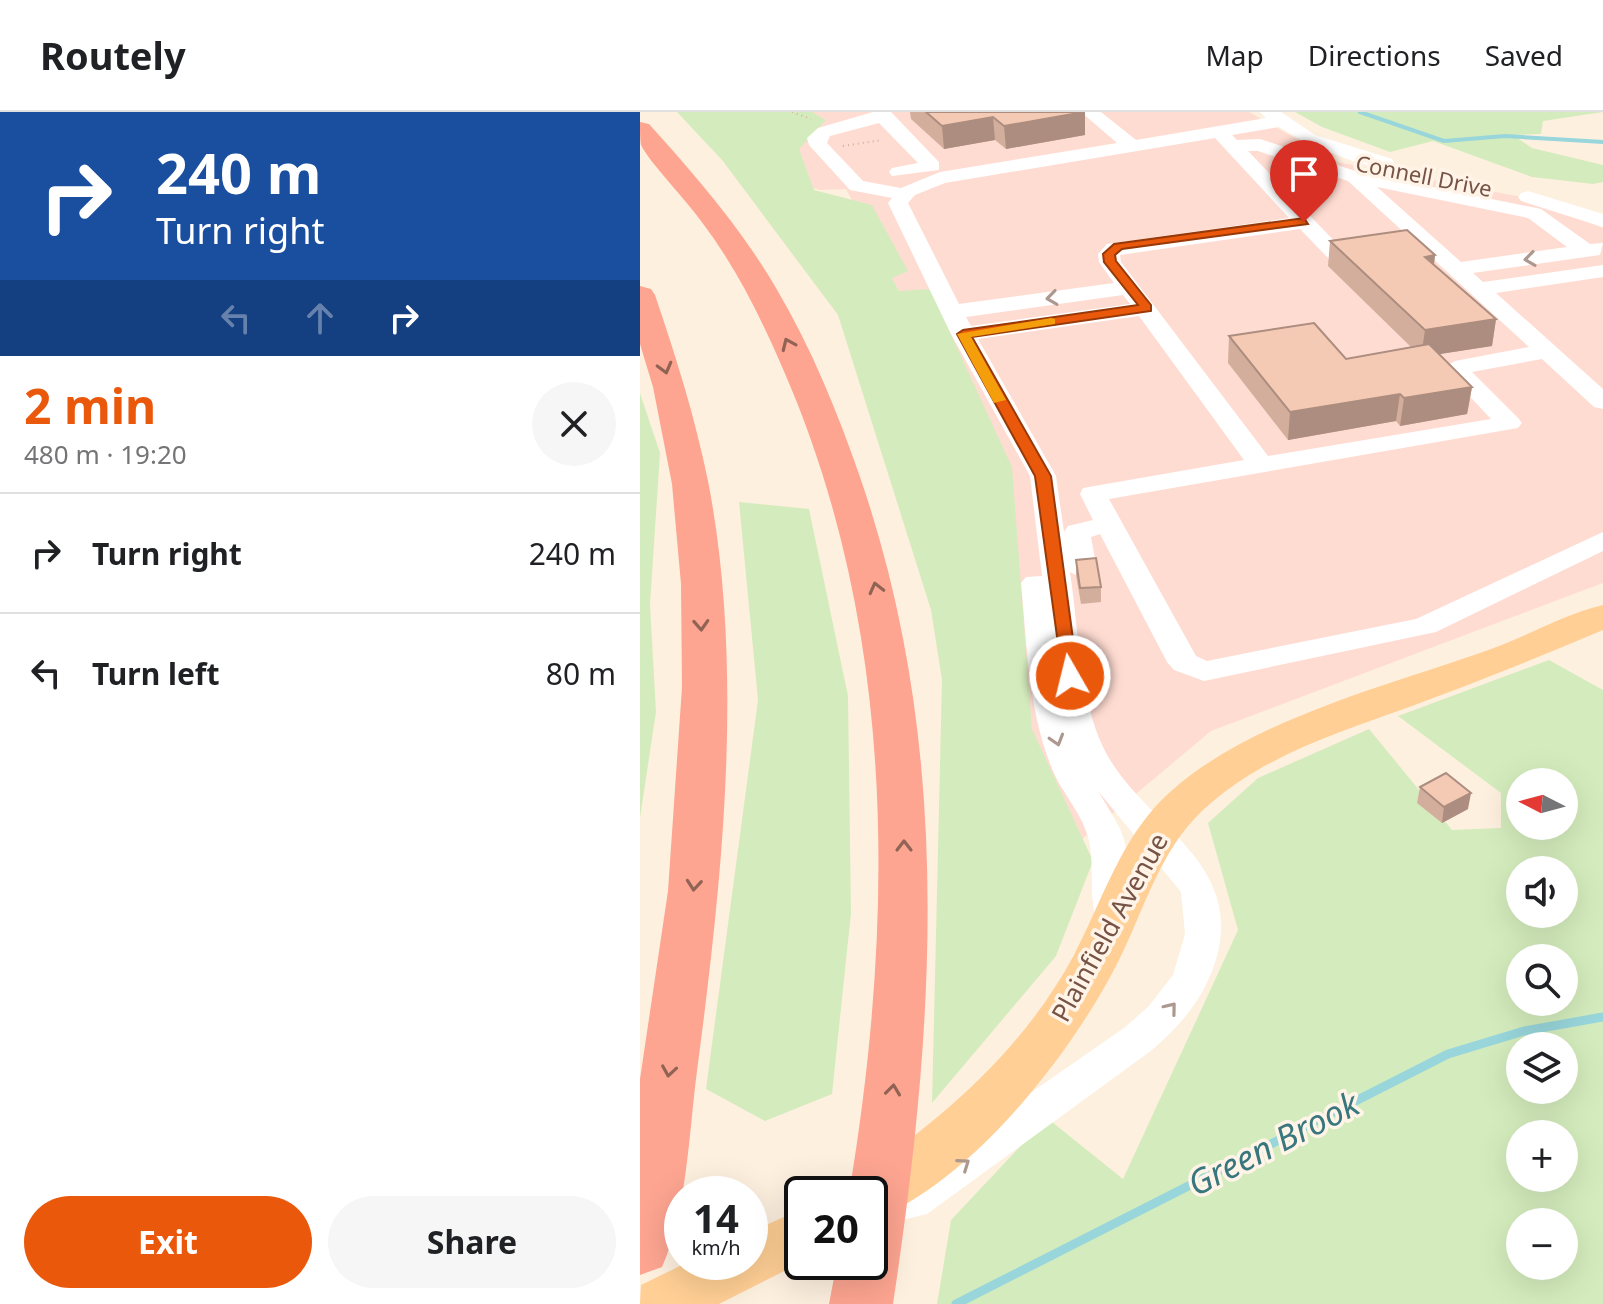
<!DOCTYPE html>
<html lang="en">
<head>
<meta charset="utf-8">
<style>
	:root { --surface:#fff; --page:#f6f6f6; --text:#202124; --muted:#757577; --line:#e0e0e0; --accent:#ea580c }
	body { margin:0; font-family:"Noto Sans",sans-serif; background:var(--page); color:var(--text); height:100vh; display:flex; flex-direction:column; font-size:30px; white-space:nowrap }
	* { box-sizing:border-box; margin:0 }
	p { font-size:26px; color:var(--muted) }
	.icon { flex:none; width:44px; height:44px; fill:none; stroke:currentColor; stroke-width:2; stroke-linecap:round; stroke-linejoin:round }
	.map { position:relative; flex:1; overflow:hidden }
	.side { display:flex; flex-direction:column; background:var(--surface); width:640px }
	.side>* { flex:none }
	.guide { background:#1a4fa0; color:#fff; overflow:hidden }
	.needle { width:52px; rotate:276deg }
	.tools { position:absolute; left:866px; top:656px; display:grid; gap:16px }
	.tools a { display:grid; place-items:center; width:72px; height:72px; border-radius:50%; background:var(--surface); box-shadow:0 8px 32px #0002; font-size:40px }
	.speed { position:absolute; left:24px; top:1064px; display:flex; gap:16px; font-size:40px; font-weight:700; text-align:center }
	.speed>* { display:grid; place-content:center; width:104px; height:104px; border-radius:50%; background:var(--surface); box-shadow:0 8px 32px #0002; line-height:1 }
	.speed small { font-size:20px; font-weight:400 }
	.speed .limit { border:4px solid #111; border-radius:12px; background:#fff; color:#111 }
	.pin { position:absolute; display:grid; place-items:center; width:68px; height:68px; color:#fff; margin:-82px -34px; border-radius:50% 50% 50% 0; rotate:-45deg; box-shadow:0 0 8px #0007 }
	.pin .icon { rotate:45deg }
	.me { position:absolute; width:88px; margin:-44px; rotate:352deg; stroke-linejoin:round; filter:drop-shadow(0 0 6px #0008) }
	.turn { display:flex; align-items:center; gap:28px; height:168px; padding:0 24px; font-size:36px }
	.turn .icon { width:104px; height:104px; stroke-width:2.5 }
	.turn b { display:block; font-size:56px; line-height:68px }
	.lanes { display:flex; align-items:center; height:76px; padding:0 24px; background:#0003; justify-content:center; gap:40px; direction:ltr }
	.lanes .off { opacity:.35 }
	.round { display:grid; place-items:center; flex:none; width:84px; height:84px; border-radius:42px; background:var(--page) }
	.summary { display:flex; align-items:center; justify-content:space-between; height:136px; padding:0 24px }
	h1 { font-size:48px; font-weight:700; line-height:60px; color:var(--accent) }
	.cta { display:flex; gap:16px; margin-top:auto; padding:16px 24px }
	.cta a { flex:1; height:92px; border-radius:48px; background:var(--accent); color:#fff; font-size:32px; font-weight:700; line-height:92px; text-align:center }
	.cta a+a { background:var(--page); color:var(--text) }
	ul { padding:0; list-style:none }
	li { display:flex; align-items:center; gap:24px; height:120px; padding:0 24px; border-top:2px solid var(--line) }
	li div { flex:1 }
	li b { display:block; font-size:30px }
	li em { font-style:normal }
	header { display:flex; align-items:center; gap:48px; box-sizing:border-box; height:112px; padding:0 40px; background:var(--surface); border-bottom:2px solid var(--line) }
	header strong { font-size:38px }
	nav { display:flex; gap:44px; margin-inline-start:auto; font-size:28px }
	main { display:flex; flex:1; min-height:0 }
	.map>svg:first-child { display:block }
	.commercial { fill:#ffdcd2 }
	.green { fill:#d4ecbd; fill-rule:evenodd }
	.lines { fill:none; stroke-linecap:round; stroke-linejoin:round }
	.stream-far1 { stroke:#98d6db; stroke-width:4 }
	.stream { stroke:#98d6db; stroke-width:9 }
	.path { stroke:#daad98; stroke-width:2; stroke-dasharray:1 4; stroke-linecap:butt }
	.minor { fill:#fff; fill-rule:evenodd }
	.major { fill:#ffcf95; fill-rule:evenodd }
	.highway { fill:#fda591; fill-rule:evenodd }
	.wall { fill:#d3ae9c }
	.shaded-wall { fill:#ac8d7f }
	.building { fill:#f5cab5; stroke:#ac8d7f; stroke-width:2 }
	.oneway { stroke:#ad988f }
	.oneway2 { stroke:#916354 }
	.route { fill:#ea580c; stroke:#983908; stroke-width:2 }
	.slow { fill:#f59e0b }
	.labels { text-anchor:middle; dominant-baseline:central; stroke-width:7; stroke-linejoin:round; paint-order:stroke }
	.far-street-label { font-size:22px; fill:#765345; stroke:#fff4e7 }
	.street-label { font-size:26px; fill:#765345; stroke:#fff4e7 }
	.near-water-label { font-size:34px; font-style:italic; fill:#38777d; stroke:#fff4e7 }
</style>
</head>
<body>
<header>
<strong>Routely</strong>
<nav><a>Map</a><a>Directions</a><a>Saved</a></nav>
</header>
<main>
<section class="side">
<div class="guide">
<div class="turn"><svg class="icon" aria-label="right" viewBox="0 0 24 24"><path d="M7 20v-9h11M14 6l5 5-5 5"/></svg><div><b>240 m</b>Turn right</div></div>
<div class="lanes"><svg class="icon off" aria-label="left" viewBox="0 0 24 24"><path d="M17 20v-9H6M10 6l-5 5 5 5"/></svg><svg class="icon off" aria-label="ahead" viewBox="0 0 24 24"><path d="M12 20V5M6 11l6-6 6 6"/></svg><svg class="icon" aria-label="right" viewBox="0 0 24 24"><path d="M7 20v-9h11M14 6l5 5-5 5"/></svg></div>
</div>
<div class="summary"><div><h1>2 min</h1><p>480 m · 19:20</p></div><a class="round"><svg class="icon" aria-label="close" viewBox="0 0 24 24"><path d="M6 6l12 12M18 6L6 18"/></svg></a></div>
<ul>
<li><svg class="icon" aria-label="right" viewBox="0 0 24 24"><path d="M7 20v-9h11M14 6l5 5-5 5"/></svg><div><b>Turn right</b></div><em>240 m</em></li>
<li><svg class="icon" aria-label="left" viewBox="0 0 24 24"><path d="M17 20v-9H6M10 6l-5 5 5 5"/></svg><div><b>Turn left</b></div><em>80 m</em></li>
</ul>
<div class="cta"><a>Exit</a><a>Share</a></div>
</section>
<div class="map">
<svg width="963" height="1192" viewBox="0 0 963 1192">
	<rect width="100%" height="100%" fill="#fef0df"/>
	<!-- commercial -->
	<path class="commercial" d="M70 0H609L698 50 882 85 963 116V471L571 619 411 753 345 347 206 77 180 78 141 68Z"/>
	<!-- green -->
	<g class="green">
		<path d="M37 0H172L186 8 159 37 174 78 232 93 268 159 252 166 259 179 290 177 372 355 392 617 453 749 416 844 292 991 302 568 291 498 198 203 82 48Z"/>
		<path d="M655 0H963L903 9 901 22 873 23 892 36 963 53V70L953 72 892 65 793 29 750 40 682 15Z"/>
		<path d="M0 281 20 341 10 493 16 600 0 706Z"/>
		<path d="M99 390 169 397 208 584 211 801 192 982 125 1009 66 977 118 588Z"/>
		<path d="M909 548 963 578V1192H297L311 1108 407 1006 483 1067 598 818 568 711 618 666 729 617 812 718 861 716V681L758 604ZM880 670H924V714H880ZM880 758H924V802H880ZM880 846H924V890H880ZM880 934H924V978H880ZM880 1022H924V1066H880ZM880 1110H924V1154H880Z"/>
	</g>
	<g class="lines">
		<!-- stream-far1 -->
		<path class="stream-far1" d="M720 0 804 29 865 24 963 30"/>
		<!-- stream -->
		<path class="stream" d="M316 1192 808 942 884 919 963 905"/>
		<!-- path -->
		<g class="path">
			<path d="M152 0 171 7"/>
			<path d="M203 34 242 28"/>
		</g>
		<!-- minor -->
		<g class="minor">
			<path d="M233 0H251L299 50V58L252 64 249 60 252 56 278 51 239 11 190 24 187 31 223 69 261 76 300 60 477 31 441 0H461L496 28 626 6 620 0H641L675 23 752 47 754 51 752 55C729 61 659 28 639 15L592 23 597 28 620 27 718 60 901 97 950 132 963 131 960 143 833 161 843 170 963 153V165L856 181 963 277V297L954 295 902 247 832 260 878 306 882 311 878 316 469 387 556 544 567 549 776 507 963 420V439L796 520 564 569 534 558 527 550 460 422 451 425 457 458 453 464 443 467 430 460C438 513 440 587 463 635 499 710 603 746 577 844 566 884 542 912 512 938L287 1102 230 1116V1082H218L261 1071 484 916 508 895 533 863 545 822 541 780 458 679C465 691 474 704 480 717 490 738 497 796 486 816L473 820 460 816C445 788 458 749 446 719 438 696 419 677 411 654 388 596 387 532 381 471L386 465 402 464 390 364 311 222 248 91 252 86 210 78 169 33 167 26 178 16ZM575 26 649 106 467 132 458 142 459 150 474 171 319 192 268 91 275 83 305 71ZM608 39H618L708 69 889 235 815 249 803 256 851 307 628 344 481 150 480 143 660 117 689 147 735 142 739 138 728 132 701 136ZM737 75 888 106 927 135 821 150ZM483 183 490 192 331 214 326 205ZM499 204 604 348 443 376 440 382 453 408 428 414 424 420 416 364 338 227Z"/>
			<path d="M888 79 963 102V115L881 89 878 85 881 81Z"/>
		</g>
		<!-- major -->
		<g class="major">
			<path d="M963 493V518C900 545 836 570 772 594 697 621 621 644 562 699 520 739 505 795 480 846 434 939 331 1072 230 1109V1082H204L211 1068C300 1011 383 938 434 843 460 793 477 738 515 695 591 612 745 575 851 537 888 524 924 502 963 493Z"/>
			<path d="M162 1097V1150L79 1192H0L1 1173 48 1150H110V1120Z"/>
		</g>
		<!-- highway -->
		<g class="highway">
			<path d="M0 10 9 12C55 63 101 116 136 176 171 235 198 301 220 365 314 638 295 913 253 1192H189L197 1150H230V1082H209C255 805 257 518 143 257 120 204 96 155 61 109 48 90 9 50 1 33 0 27 0 16 0 10Z"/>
			<path d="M0 174 11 177 15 183C36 245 55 305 68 369 105 559 82 769 57 959 49 1019 47 1100 22 1155L0 1163V967L28 779 42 575 41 472 32 372 13 275 0 232Z"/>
		</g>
	</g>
	<!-- wall -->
	<g class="wall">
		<path d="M270 0H445V23L366 37 355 28 304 37 271 7Z"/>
		<path d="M690 129 795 143 794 153 856 207 852 234 799 242 832 275 827 302 760 314 756 309 648 328 588 251 589 224 706 247 771 235 688 154Z"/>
		<path d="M436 448 461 475V490L441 492 436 463Z"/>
		<path d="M780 675 828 697 802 711 777 691Z"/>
	</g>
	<!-- shaded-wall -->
	<g class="shaded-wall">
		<path d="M445 0V23L366 37 364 14Z"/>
		<path d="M353 5 355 28 304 37 302 14Z"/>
		<path d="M795 143 792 169 785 145Z"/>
		<path d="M856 207 852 234 781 245 785 218Z"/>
		<path d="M832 275 827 302 760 314 764 286Z"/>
		<path d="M760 282 756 309 648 328 650 300Z"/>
		<path d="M831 681 828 697 802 711 804 695Z"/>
	</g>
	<!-- building -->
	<g class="building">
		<path d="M286 0H444L364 14 353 5 302 14Z"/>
		<path d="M767 118 795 143 785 145 856 207 785 218 690 129Z"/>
		<path d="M674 211 706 247 789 232 832 275 764 286 760 282 650 300 589 224Z"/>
		<path d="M456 446 461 475 440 476 436 448Z"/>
		<path d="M806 661 831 681 804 695 780 675Z"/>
	</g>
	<!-- one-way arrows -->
	<defs><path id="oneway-chevron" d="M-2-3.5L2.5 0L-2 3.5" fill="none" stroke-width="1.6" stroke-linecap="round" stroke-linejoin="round" transform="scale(2)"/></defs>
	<g class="oneway">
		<use href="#oneway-chevron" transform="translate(890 147) rotate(172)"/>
		<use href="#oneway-chevron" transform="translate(412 186) rotate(172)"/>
		<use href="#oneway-chevron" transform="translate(417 628) rotate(73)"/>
		<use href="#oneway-chevron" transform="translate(531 896) rotate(-51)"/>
		<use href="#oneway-chevron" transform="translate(324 1052) rotate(-35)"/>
	</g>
	<g class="oneway2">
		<use href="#oneway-chevron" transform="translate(148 232) rotate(-114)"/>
		<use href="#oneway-chevron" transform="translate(25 256) rotate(75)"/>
		<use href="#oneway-chevron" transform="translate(236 476) rotate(-104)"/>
		<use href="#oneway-chevron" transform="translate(61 513) rotate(87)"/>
		<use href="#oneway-chevron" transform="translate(264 734) rotate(-90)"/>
		<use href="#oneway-chevron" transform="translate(54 773) rotate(95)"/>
		<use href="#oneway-chevron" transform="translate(29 959) rotate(99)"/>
		<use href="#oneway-chevron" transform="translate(253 978) rotate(-83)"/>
	</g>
	<!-- route -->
	<path class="route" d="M664 106 668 112 482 137 475 143 476 149 511 193V199L332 225 411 364 438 564 436 568H423L395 364 317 222 323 218 498 193 464 150 463 142 474 132Z"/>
	<!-- slow -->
	<path class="slow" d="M411 206 415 207V212L331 225 366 288 354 291 317 222Z"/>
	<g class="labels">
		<!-- far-street labels -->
		<g class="far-street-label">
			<text transform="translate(784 63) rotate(11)">Connell Drive</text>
		</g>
		<!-- street labels -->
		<g class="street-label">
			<text transform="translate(469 815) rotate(-61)">Plainfield Avenue</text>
		</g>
		<!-- near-water labels -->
		<g class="near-water-label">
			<text transform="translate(633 1031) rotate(-27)">Green Brook</text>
		</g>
	</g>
</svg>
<div class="tools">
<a><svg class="needle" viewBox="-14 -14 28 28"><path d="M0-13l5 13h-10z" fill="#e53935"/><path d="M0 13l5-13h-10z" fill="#757577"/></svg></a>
<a><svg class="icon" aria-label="sound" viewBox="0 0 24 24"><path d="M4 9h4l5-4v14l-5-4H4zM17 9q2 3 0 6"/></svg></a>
<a><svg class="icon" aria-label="search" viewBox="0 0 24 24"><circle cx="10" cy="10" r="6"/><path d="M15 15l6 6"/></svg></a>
<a><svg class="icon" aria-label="layers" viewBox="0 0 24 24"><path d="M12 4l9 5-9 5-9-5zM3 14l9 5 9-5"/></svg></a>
<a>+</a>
<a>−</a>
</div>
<div class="speed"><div>14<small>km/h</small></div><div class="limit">20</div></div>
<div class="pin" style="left:664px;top:110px;background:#d93025"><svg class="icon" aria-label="arrive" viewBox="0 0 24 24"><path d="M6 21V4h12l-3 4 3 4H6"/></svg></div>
<svg class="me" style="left:430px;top:564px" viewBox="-20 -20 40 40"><circle r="17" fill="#ea580c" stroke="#fff" stroke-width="3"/><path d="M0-11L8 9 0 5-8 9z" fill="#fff"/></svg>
</div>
</main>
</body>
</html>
